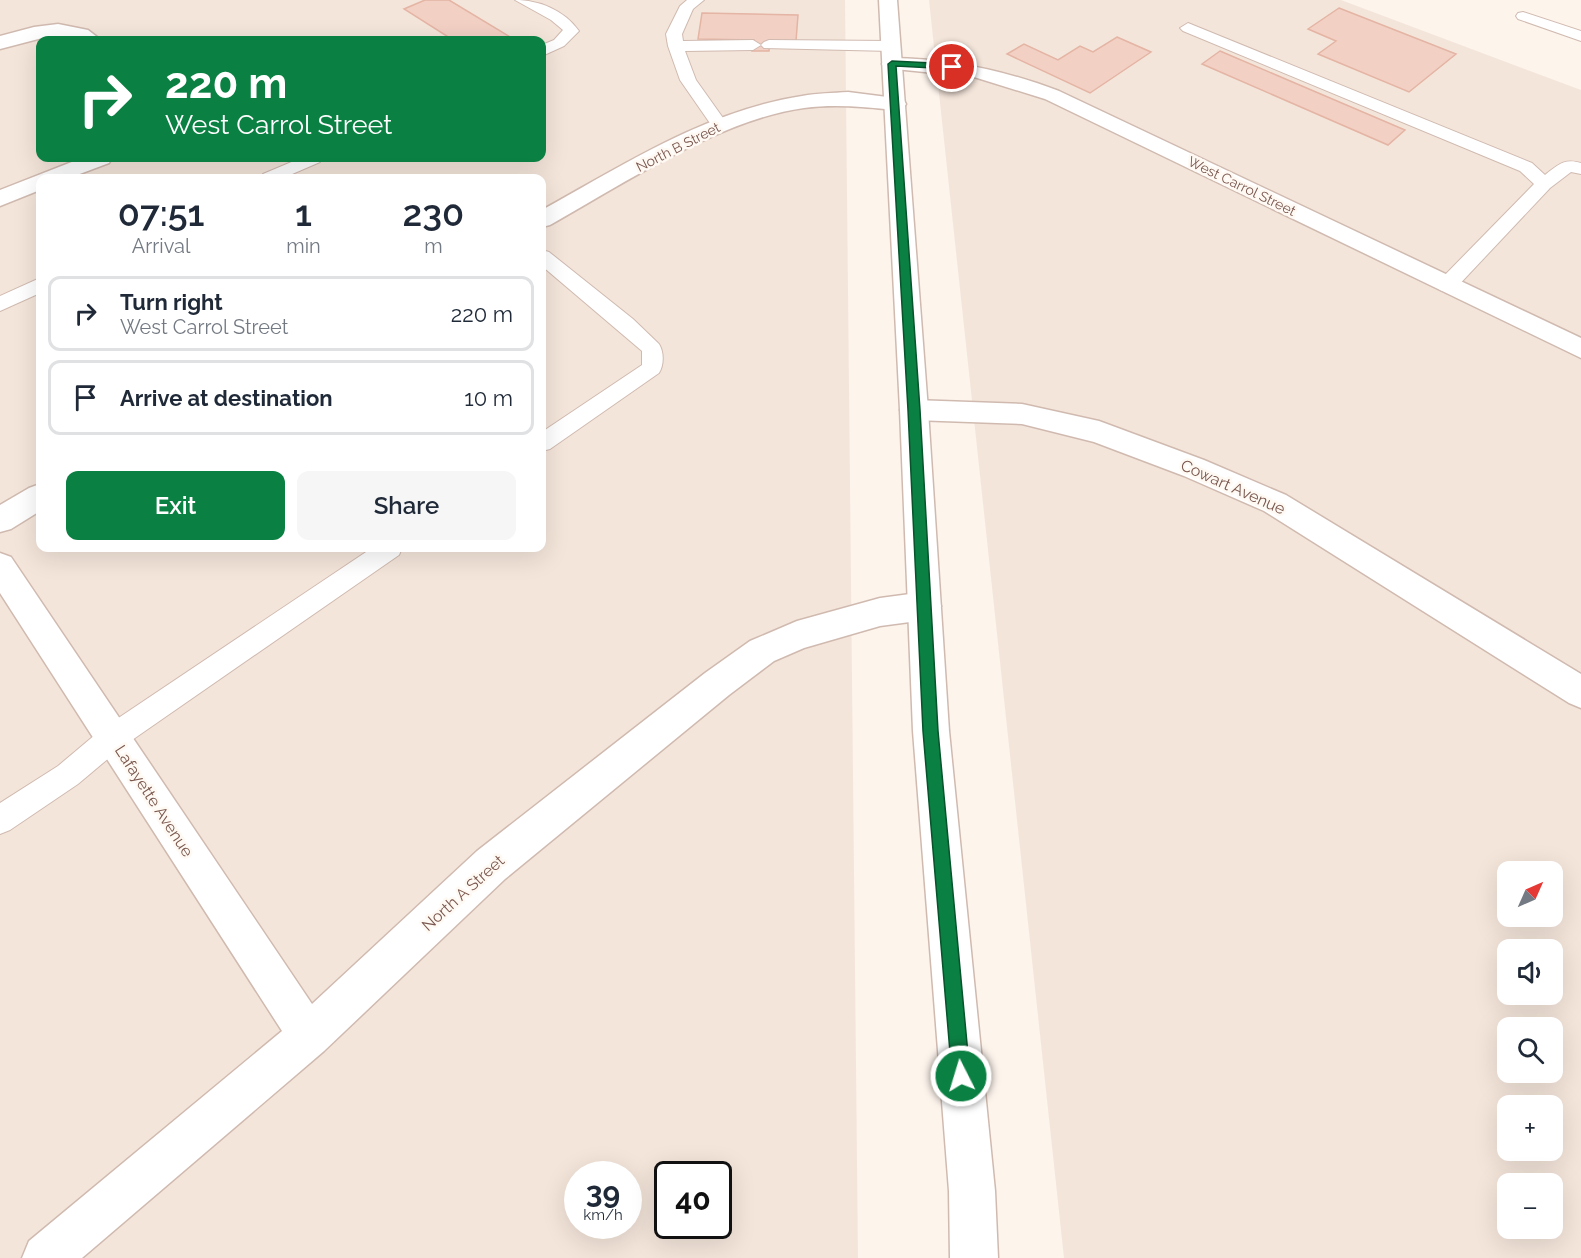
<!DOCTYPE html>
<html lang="en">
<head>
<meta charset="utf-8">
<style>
	:root { --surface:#fff; --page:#f6f6f7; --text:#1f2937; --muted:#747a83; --line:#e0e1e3; --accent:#0b8043 }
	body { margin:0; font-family:Raleway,sans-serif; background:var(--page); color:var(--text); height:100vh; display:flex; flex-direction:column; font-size:22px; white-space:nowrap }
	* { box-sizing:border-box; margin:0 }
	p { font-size:20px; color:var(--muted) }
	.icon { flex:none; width:33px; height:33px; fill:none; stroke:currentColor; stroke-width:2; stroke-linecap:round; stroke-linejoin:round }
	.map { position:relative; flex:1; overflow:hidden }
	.drawer { position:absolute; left:36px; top:174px; width:510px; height:378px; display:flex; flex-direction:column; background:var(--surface); border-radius:12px; box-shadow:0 6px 24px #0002 }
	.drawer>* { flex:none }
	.banner { position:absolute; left:36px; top:36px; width:510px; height:126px; border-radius:12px; box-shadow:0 6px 24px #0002; background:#0b8043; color:#fff; overflow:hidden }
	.needle { width:39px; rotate:45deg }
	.fabs { position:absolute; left:1497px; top:861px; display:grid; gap:12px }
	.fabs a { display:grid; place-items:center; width:66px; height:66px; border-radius:12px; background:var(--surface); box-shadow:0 6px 24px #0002; font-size:30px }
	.speed { position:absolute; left:564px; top:1161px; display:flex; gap:12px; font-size:30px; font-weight:700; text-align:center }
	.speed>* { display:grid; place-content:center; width:78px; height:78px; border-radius:50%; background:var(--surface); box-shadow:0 6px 24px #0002; line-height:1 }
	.speed small { font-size:15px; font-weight:400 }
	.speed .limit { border:3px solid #111; border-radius:9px; background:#fff; color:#111 }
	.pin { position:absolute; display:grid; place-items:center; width:51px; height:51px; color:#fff; margin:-26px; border:3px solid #fff; border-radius:50%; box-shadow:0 2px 6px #0007 }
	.me { position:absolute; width:66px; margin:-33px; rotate:355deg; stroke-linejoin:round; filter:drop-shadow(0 0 4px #0008) }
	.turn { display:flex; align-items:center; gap:21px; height:126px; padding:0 30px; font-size:27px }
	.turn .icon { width:78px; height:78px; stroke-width:2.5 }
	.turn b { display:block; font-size:42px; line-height:51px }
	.eta { display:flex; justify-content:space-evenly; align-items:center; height:102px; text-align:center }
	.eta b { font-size:36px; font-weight:600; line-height:42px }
	.primary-button { display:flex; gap:12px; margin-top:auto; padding:12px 30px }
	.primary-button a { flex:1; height:69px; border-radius:12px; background:var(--accent); color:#fff; font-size:24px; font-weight:600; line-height:69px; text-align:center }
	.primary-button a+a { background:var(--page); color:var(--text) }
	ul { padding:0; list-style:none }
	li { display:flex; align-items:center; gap:18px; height:75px; margin:0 12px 9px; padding:0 18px; border:3px solid var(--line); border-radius:12px }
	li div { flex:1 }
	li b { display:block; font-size:22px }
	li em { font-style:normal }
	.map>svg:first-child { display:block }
	.residential { fill:#f4e5da; fill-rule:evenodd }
	.building { fill:#f2d0c4; stroke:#e4b4a4; stroke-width:1.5 }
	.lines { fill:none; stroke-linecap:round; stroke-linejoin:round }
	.service-casing { stroke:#d0bab0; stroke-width:2 }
	.minor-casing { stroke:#d0bab0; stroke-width:3 }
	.tertiary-casing { stroke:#d0bab0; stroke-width:3 }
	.service { fill:#fff; fill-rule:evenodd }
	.minor { fill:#fff; fill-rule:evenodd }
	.tertiary { fill:#fff; fill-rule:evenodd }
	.route { fill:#0b8043; stroke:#07532c; stroke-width:1.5 }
	.labels { text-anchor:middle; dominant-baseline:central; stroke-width:5; stroke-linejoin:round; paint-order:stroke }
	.far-street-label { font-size:14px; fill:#79574e; stroke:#fff9f3 }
	.street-label { font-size:16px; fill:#79574e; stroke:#fff9f3 }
</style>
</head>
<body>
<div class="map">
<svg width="1581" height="1258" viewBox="0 0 1581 1258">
	<rect width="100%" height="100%" fill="#fdf4ec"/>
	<!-- residential -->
	<g class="residential">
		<path d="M0 0H845L858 1258H0ZM40 40H542V158H40ZM40 178H542V548H40ZM578 1174H628V1226H578ZM668 1174H718V1226H668Z"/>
		<path d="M929 0H1341L1581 90V1258H1064ZM1508 872H1552V916H1508ZM1508 950H1552V994H1508ZM1508 1028H1552V1072H1508ZM1508 1106H1552V1150H1508ZM1508 1184H1552V1228H1508Z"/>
	</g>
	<!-- building -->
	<g class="building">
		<path d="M425 0H449L512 38 507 40H453L404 9Z"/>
		<path d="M1339 8 1456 54 1409 92 1318 54 1336 41 1308 29Z"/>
		<path d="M702 13 798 15 796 41H770L769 51H752L754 40 698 39Z"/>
		<path d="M1117 37 1151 52 1090 93 1007 54 1024 44 1058 60 1080 46 1093 52Z"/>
		<path d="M1220 51 1405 130 1388 145 1202 64Z"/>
	</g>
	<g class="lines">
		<!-- service casing -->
		<g class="service-casing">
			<g id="service">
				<path d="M515 0C539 0 564 10 579 31L564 46 542 56V45L554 40 563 30 551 20Z"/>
				<path d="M687 0H704L693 9 682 34 683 41 753 40 761 45 753 50 685 51 696 80 728 125 726 129H714L680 80 668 46 666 34 680 6Z"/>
				<path d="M1523 12 1581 31V41L1518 19 1516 16 1518 13Z"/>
				<path d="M1188 23 1532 163 1545 175C1558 165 1564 158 1581 163V174L1571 172 1550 188 1454 290 1447 292 1440 290 1437 285 1440 280 1534 184 1520 171 1183 31 1180 28Z"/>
				<path d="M769 40 891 41 899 46 891 51 764 48 761 45 764 42Z"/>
				<path d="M301 158H323L320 162 283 178H260L263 174Z"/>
				<path d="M542 250 549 252 633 319 659 344C664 352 664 365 659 373L550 449 542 451V432L642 365V351L542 266Z"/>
				<path d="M40 278V293L0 311V296Z"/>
				<path d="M372 548H402L399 555 122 747 78 784 10 830 0 834V803L58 766 102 729Z"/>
			</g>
		</g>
		<!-- minor casing -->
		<g class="minor-casing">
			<g id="minor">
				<path d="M58 24 88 30 101 40H78L69 37H46L0 49V36L34 27Z"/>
				<path d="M892 58C951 59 1004 70 1059 91L1581 338V358L1045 99 974 77 885 68 882 64 885 60Z"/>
				<path d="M848 92 895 98 903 99 906 104 903 109 895 110C864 107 835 104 804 108 721 119 623 184 550 225L542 227V210C623 165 708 110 802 96 817 93 833 93 848 92Z"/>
				<path d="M82 158H112L109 163 69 178H40V190L0 206V190Z"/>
				<path d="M914 400 1022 404 1099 421 1204 460 1286 495 1581 674V708L1569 703 1264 511 1184 476 1094 442 1022 424 914 420 904 417 900 410 904 403Z"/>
				<path d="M40 484V511L11 529 0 532V505L29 488Z"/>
				<path d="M0 553 11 557 312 1004 477 851 705 673 750 641 797 621 880 598 925 592 936 596 941 606 936 616 925 620 880 626 804 648 774 661 729 695 505 879 324 1051 82 1258H22L29 1241 282 1031 0 593Z"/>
			</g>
		</g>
		<!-- tertiary casing -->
		<g class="tertiary-casing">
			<path id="tertiary" d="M879 0H897L928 410 949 731 995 1191 998 1258H950L949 1191 913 731 900 410Z"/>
		</g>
		<!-- service -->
		<use href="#service" class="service"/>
		<!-- minor -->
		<use href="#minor" class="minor"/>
		<!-- tertiary -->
		<use href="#tertiary" class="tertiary"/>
	</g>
	<!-- route -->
	<path class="route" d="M892 61 952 64 956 67 952 69 896 66 920 410 938 731 970 1076 968 1082 961 1085 955 1082 952 1076 923 731 908 410 888 64Z"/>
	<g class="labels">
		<!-- far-street labels -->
		<g class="far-street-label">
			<text transform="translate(678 147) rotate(-27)">North B Street</text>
			<text transform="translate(1242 186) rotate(26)">West Carrol Street</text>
		</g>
		<!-- street labels -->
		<g class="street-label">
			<text transform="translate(1233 487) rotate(24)">Cowart Avenue</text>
			<text transform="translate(154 801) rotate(57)">Lafayette Avenue</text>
			<text transform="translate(463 893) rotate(-42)">North A Street</text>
		</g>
	</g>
</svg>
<div class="fabs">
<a><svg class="needle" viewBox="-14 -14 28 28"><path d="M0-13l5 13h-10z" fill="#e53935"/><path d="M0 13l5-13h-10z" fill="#747a83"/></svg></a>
<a><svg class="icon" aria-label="sound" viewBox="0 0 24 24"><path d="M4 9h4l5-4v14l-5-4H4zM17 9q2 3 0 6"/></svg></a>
<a><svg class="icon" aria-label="search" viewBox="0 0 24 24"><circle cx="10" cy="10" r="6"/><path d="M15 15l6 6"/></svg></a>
<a>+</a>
<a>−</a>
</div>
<div class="speed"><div>39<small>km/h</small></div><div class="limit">40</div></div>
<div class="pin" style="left:952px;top:67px;background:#d93025"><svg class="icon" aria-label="arrive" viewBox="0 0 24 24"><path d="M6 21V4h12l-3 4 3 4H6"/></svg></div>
<svg class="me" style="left:961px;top:1076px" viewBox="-20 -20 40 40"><circle r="17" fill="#0b8043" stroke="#fff" stroke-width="3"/><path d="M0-11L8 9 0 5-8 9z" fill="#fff"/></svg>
<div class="banner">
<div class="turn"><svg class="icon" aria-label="right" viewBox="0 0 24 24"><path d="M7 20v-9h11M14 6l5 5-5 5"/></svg><div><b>220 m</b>West Carrol Street</div></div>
</div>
<section class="drawer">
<div class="eta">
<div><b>07:51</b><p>Arrival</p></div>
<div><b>1</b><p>min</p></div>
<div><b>230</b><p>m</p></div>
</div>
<ul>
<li><svg class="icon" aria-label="right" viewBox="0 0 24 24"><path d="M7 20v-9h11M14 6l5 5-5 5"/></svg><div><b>Turn right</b><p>West Carrol Street</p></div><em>220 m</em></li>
<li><svg class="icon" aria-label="arrive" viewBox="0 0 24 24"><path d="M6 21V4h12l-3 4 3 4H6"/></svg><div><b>Arrive at destination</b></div><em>10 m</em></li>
</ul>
<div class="primary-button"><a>Exit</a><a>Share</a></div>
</section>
</div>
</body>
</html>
